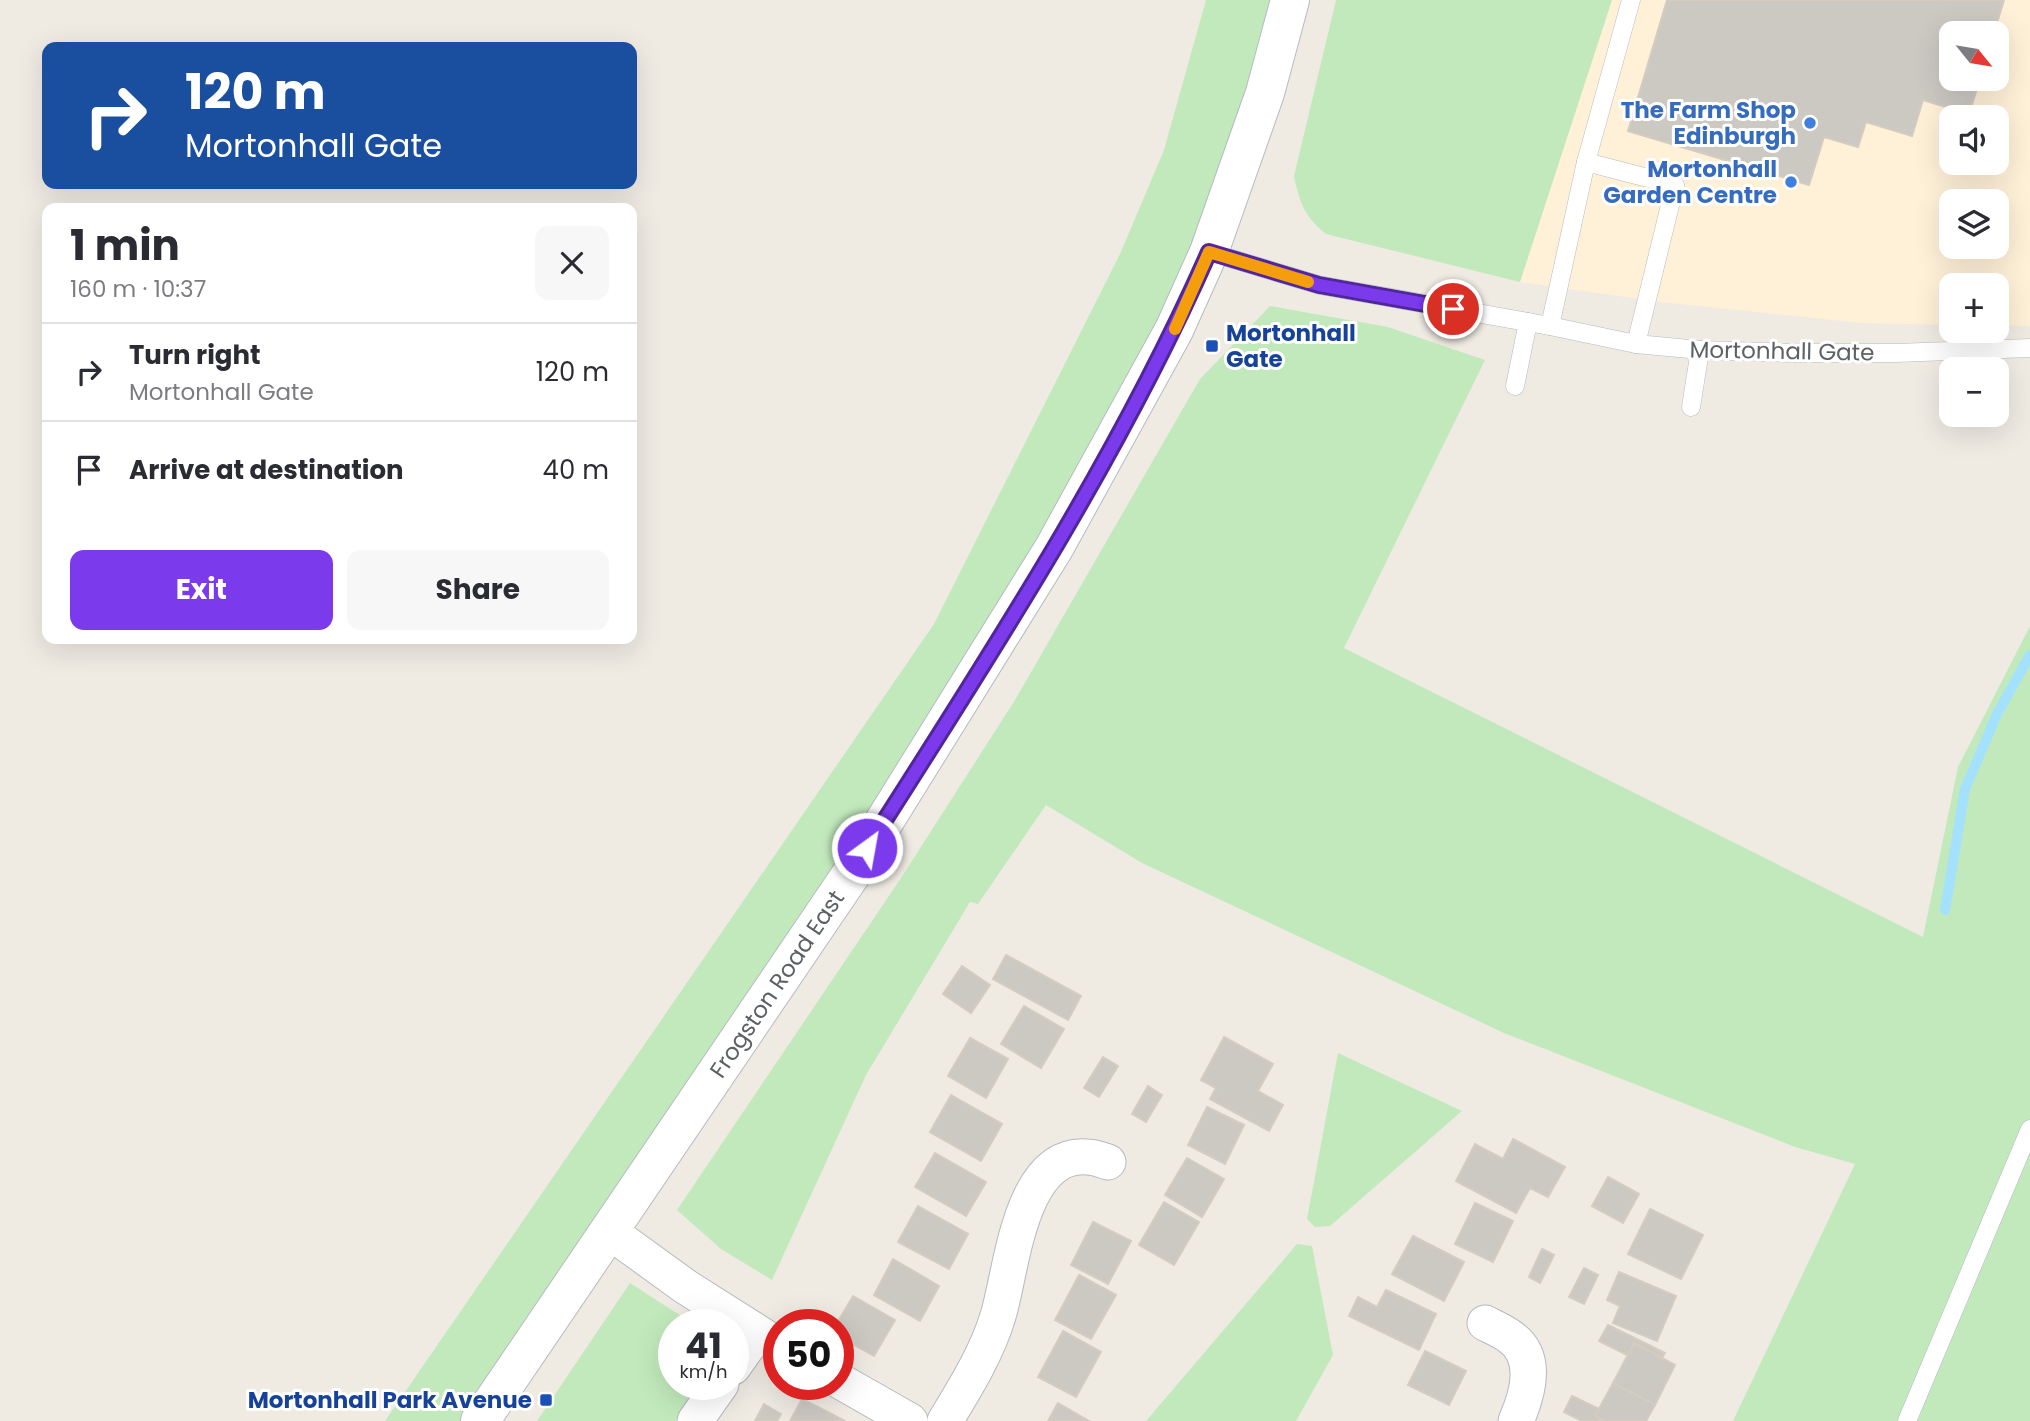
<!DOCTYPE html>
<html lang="en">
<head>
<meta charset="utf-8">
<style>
	:root { --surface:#fff; --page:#f7f7f7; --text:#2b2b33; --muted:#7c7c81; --line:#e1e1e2; --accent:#7c3aed }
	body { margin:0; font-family:Poppins,sans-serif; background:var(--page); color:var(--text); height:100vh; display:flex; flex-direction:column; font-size:26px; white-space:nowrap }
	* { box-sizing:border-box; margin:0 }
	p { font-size:23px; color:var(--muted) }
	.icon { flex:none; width:38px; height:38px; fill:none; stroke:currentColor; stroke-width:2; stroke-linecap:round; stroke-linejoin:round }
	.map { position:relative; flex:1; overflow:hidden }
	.side { position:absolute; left:42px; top:203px; width:595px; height:441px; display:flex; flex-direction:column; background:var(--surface); border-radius:14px; box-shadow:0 7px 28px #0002 }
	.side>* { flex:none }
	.hud { position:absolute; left:42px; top:42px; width:595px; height:147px; border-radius:14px; box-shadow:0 7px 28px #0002; background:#1a4fa0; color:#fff; overflow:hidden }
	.needle { width:46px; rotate:120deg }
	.fabs { position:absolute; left:1939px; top:21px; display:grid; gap:14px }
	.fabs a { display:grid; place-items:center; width:70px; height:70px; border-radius:14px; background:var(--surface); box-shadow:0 7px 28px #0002; font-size:35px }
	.speed { position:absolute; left:658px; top:1309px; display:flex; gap:14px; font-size:35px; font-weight:700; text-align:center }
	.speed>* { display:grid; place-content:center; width:91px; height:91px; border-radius:50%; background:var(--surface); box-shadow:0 7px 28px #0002; line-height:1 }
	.speed small { font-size:18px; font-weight:400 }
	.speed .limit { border:10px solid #d22; background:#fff; color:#111 }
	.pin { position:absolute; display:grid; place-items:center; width:60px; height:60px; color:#fff; margin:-30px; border:4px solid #fff; border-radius:50%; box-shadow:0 2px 7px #0007 }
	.me { position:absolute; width:77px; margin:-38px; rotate:32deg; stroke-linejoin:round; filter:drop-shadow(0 0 5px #0008) }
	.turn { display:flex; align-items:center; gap:24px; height:147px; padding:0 28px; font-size:32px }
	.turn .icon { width:91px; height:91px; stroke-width:2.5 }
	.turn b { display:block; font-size:49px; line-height:60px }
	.round { display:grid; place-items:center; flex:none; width:74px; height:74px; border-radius:14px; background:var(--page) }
	.head { display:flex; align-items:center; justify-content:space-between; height:119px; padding:0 28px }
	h1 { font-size:42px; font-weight:700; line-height:52px }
	.primary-button { display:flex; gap:14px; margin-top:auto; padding:14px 28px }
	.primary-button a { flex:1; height:80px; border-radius:14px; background:var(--accent); color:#fff; font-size:28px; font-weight:700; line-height:80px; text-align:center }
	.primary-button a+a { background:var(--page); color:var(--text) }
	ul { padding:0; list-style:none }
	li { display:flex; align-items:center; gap:21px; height:98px; padding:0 28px; border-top:2px solid var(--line) }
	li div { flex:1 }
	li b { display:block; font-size:26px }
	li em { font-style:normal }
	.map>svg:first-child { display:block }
	.commercial { fill:#fff1d8; fill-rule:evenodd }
	.green { fill:#c2e9bc }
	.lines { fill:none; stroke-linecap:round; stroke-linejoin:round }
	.stream { stroke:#a3e1ff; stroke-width:10 }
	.building { fill:#ccc8c2; stroke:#d5ccc0; stroke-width:2 }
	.lane-casing { stroke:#b5babe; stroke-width:19 }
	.street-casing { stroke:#b5babe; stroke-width:37 }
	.secondary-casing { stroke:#b6bbc1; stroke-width:40 }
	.lane { stroke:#fff; stroke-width:18 }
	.street { stroke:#fff; stroke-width:35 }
	.secondary { stroke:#fff; stroke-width:38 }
	.route-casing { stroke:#51269a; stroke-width:18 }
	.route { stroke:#7c3aed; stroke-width:12 }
	.slow { stroke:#f59e0b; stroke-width:12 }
	.shop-dot { fill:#3f7fe0; stroke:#fff; stroke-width:2.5 }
	.transit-dot { fill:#1a4fb4; stroke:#fff; stroke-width:2.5 }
	.labels { text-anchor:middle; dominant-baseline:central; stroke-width:6; stroke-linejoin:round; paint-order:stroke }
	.shop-label { font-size:23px; font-weight:bold; fill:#366cbe; stroke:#fff; text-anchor:end }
	.transit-label { font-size:23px; font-weight:bold; fill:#164399; stroke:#fff; text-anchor:start }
	.street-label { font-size:23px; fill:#5b6165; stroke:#fff }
</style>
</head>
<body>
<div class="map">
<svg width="2030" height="1421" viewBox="0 0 2030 1421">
	<rect width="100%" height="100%" fill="#efebe3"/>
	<!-- commercial -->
	<path class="commercial" d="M1612 0H2030V326L1997 325V285H1951V325L1862 323 1661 302 1520 282ZM1951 33H1997V79H1951ZM1951 117H1997V163H1951ZM1951 201H1997V247H1951Z"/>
	<!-- green -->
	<g class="green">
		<path d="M1206 0H1290L1131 409 480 1421H385L934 624 1120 254 1164 150Z"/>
		<path d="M1336 0H1612L1520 282 1326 234C1304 216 1300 204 1294 176Z"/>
		<path d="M1270 306 1388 327 1485 360 1344 648 1923 937 1958 767 2030 626V1421H1733L1855 1164 1795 1147 1504 1033 1142 863 1046 805 978 904 970 902 866 1075 772 1280 721 1249 677 1210 901 878 1015 700 1200 379Z"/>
		<path d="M1338 1053 1462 1111 1330 1226 1315 1227 1307 1219Z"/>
		<path d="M1297 1244 1312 1246 1333 1355 1296 1421H1146Z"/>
		<path d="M630 1283 695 1325H674V1384H701L675 1421H537Z"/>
	</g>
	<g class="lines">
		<!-- stream -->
		<path class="stream" d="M1945 910 1965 789 1997 714 2030 655"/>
	</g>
	<!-- building -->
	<g class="building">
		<path d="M1667 0H2004L1994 33H1951V79H1980L1969 114 1923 100 1912 136 1866 122 1858 147 1824 137 1809 185 1628 131Z"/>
		<path d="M1006 955 1081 996 1068 1020 993 979Z"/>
		<path d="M962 966 990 985 971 1013 943 994Z"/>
		<path d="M1024 1006 1064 1029 1041 1068 1001 1044Z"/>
		<path d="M1224 1037 1273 1064 1258 1091 1283 1105 1269 1131 1210 1099 1216 1088 1201 1080Z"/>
		<path d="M970 1038 1008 1059 986 1098 948 1076Z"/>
		<path d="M1103 1057 1118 1066 1099 1097 1084 1088Z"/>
		<path d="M1148 1086 1162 1095 1146 1122 1132 1114Z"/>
		<path d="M951 1095 1002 1124 981 1161 930 1132Z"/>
		<path d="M1207 1107 1244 1125 1225 1164 1188 1145Z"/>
		<path d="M1513 1139 1565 1167 1548 1197 1530 1188 1516 1213 1456 1181 1475 1144 1503 1159Z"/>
		<path d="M935 1153 986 1182 966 1216 915 1187Z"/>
		<path d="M1187 1158 1224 1179 1202 1217 1165 1195Z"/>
		<path d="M1608 1177 1639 1194 1623 1223 1592 1206Z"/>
		<path d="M1164 1202 1199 1222 1174 1265 1139 1245Z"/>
		<path d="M1475 1203 1513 1221 1493 1262 1455 1244Z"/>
		<path d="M918 1206 968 1234 949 1269 898 1242Z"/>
		<path d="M1650 1209 1703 1235 1681 1279 1628 1254Z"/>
		<path d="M1093 1222 1131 1241 1108 1284 1071 1265Z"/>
		<path d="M1413 1236 1464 1262 1444 1301 1392 1274Z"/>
		<path d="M1542 1249 1554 1255 1540 1283 1529 1277Z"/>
		<path d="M893 1259 939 1286 920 1321 874 1295Z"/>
		<path d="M1584 1268 1598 1275 1584 1304 1569 1297Z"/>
		<path d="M1619 1272 1676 1296 1657 1341 1613 1323 1620 1306 1607 1300Z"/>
		<path d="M1079 1275 1116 1295 1091 1339 1055 1320Z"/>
		<path d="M1386 1290 1436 1314 1419 1350 1349 1316 1358 1297 1377 1307Z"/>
		<path d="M853 1296 895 1320 874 1356 838 1336V1325H836Z"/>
		<path d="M1608 1325 1665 1353 1662 1358 1634 1343 1627 1355 1599 1341Z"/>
		<path d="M1063 1331 1101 1352 1076 1397 1038 1377Z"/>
		<path d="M1634 1343 1675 1365 1655 1405 1613 1383Z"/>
		<path d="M1425 1351 1466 1371 1449 1405 1408 1385Z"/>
		<path d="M1613 1383 1655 1405 1646 1421H1604L1595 1416Z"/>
		<path d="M1572 1396 1599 1409 1595 1416 1604 1421H1582L1564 1412Z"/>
		<path d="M802 1399 845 1421H790Z"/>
		<path d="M1058 1403 1089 1421H1048Z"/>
		<path d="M764 1404 781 1414 777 1421H755Z"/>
	</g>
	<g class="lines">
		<!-- lane casing -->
		<g class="lane-casing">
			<g id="lane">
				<path d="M1586 162 1631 0"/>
				<path d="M1209 252 1319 285 1550 326 1636 344 1700 350 1794 353H1896L2030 348"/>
				<path d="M1550 326 1586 162 1675 185 1636 344"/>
				<path d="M1515 386 1528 322"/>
				<path d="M1691 407 1700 350"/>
				<path d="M1907 1421 2030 1129"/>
			</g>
		</g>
		<!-- street casing -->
		<g class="street-casing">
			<g id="street">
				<path d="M610 1232 686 1287 779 1346"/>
				<path d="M1485 1323C1493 1327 1502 1331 1509 1336 1539 1356 1528 1394 1516 1421"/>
				<path d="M733 1367 757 1333"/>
				<path d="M838 1380 910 1421"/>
				<path d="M695 1421 721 1384"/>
				<path d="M945 1421C965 1388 987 1353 998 1316 1012 1271 1019 1152 1087 1157 1094 1157 1102 1160 1108 1162"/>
			</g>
		</g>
		<!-- secondary casing -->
		<g class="secondary-casing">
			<path id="secondary" d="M480 1421 856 867 1054 548 1174 330 1209 252 1265 93 1290 0"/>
		</g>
		<!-- lane -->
		<use href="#lane" class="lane"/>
		<!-- street -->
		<use href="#street" class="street"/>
		<!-- secondary -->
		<use href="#secondary" class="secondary"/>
	</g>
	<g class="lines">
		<!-- route casing -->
		<g class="route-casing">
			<path id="route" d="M867 848C990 655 1117 461 1209 252L1319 285 1453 309"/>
		</g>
		<!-- route -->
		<use href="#route" class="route"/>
		<!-- slow -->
		<path class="slow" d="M1175 329 1209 252 1308 282"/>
	</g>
	<!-- markers -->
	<g class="shop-dot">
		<circle cx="1810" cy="123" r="7"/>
		<circle cx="1791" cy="182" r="7"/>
	</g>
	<g class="transit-dot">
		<rect x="1205" y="339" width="14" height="14" rx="3.5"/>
		<rect x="539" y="1393" width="14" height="14" rx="3.5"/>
	</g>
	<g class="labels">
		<!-- shop labels -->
		<g class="shop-label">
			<text x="1796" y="110">The Farm Shop<tspan x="1796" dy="26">Edinburgh</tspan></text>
			<text x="1777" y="169">Mortonhall<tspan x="1777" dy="26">Garden Centre</tspan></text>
		</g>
		<!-- transit labels -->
		<g class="transit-label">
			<text x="1226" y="333">Mortonhall<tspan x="1226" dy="26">Gate</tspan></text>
			<text x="532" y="1400" text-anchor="end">Mortonhall Park Avenue</text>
		</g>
		<!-- street labels -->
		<g class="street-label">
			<text transform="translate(1782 351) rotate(1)">Mortonhall Gate</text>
			<text transform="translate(777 984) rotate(-56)">Frogston Road East</text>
		</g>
	</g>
</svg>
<div class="fabs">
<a><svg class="needle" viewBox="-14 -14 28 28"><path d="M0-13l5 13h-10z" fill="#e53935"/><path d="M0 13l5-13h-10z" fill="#7c7c81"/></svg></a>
<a><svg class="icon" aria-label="sound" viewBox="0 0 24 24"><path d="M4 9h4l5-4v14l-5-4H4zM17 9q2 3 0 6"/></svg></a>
<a><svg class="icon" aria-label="layers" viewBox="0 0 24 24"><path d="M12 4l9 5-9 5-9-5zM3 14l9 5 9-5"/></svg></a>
<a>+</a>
<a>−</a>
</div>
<div class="speed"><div>41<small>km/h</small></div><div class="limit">50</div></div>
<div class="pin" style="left:1453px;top:309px;background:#d93025"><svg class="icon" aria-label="arrive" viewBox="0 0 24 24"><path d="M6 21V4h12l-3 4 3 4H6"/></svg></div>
<svg class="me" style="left:867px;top:848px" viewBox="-20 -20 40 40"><circle r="17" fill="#7c3aed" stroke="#fff" stroke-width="3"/><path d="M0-11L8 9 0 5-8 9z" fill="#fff"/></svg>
<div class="hud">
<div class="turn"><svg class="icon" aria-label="right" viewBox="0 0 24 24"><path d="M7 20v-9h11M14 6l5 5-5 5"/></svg><div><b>120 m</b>Mortonhall Gate</div></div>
</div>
<section class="side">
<div class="head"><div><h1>1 min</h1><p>160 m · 10:37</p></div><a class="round"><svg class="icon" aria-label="close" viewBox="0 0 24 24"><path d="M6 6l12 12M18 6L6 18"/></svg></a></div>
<ul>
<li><svg class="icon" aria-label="right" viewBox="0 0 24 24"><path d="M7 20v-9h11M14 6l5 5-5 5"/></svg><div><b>Turn right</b><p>Mortonhall Gate</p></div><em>120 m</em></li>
<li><svg class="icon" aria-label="arrive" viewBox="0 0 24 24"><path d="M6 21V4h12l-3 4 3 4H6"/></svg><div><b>Arrive at destination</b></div><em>40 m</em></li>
</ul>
<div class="primary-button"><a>Exit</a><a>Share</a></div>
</section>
</div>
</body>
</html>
